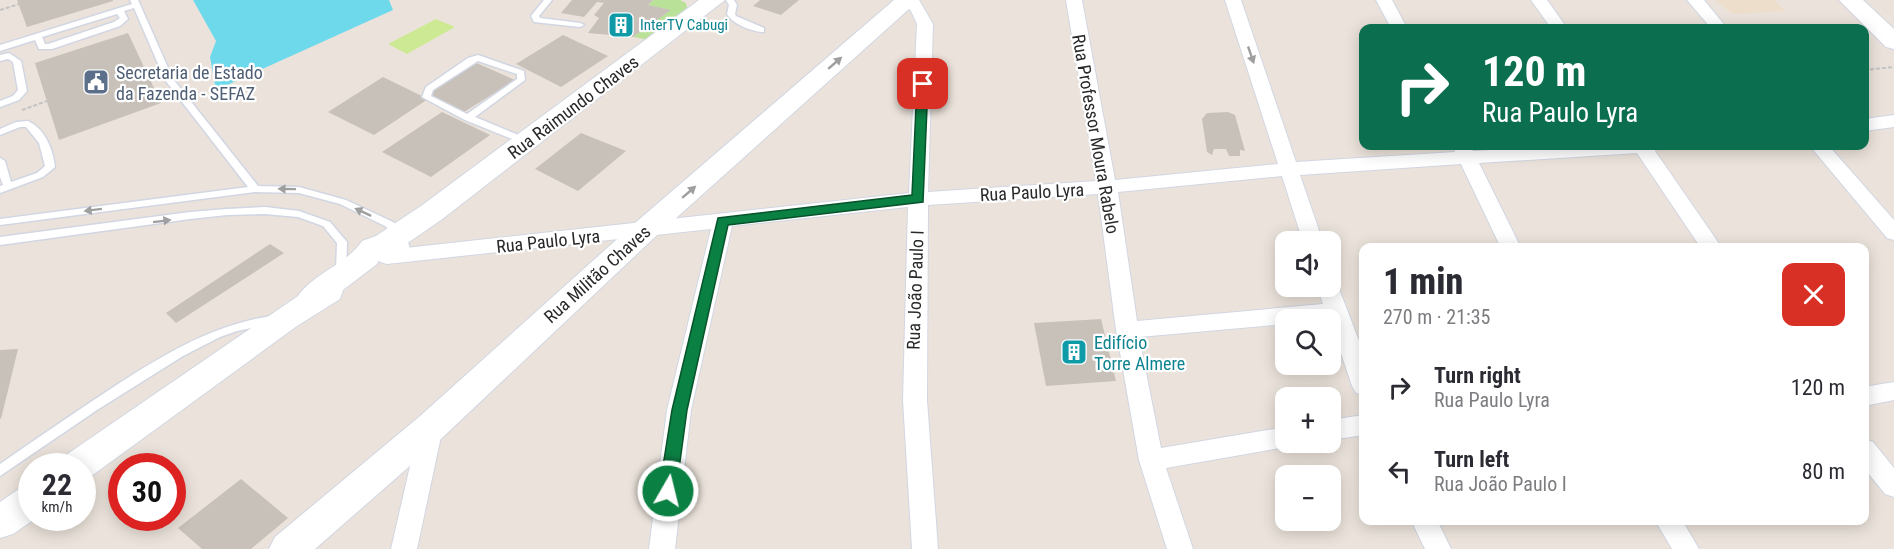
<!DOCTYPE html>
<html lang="en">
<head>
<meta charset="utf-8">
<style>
	:root { --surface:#fff; --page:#f2f2f3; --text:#2b2b33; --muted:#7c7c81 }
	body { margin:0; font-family:"Roboto Condensed",sans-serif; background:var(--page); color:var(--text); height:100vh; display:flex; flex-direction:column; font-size:22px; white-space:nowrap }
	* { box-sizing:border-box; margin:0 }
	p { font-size:20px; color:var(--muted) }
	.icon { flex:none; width:33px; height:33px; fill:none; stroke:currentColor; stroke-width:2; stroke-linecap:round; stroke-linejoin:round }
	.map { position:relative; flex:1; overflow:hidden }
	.details { position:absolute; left:1359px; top:243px; width:510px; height:282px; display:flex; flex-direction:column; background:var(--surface); border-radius:12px; box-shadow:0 3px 15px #0003 }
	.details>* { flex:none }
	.hud { position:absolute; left:1359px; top:24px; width:510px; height:126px; border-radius:12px; box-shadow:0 3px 15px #0003; background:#0b6e4f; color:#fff; overflow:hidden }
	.buttons { position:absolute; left:1275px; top:231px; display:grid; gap:12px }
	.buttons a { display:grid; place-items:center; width:66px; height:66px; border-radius:12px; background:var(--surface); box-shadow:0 3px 15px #0003; font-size:30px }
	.speed { position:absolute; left:18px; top:453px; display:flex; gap:12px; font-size:30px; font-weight:700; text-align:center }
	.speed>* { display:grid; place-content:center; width:78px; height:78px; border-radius:50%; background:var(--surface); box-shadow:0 3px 15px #0003; line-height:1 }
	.speed small { font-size:15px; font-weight:400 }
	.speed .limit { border:9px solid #d22; background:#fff; color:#111 }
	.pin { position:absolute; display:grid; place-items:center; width:51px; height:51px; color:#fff; margin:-26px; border-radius:12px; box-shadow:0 3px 9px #0006 }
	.me { position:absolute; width:66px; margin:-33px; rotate:8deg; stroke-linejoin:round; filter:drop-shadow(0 0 4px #0008) }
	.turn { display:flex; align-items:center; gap:21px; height:126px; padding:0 24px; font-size:27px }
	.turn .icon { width:78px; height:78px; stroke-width:2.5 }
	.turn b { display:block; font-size:42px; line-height:51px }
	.round { display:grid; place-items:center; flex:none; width:63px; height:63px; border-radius:12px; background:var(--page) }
	.summary { display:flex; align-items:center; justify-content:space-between; height:102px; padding:0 24px }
	h1 { font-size:36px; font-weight:800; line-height:45px }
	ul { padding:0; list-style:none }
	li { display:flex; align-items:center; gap:18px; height:84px; padding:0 24px }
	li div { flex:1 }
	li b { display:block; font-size:22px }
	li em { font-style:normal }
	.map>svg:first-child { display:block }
	.education { fill:#eddecb }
	.green { fill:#b9e198 }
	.pitch { fill:#cee994 }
	.water { fill:#6fd9ec }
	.building { fill:#c7c1ba }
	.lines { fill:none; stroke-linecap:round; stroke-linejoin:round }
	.lane-casing { stroke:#d1d6e2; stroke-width:3 }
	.street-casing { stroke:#d1d6e2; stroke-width:2 }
	.secondary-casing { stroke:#d1d6e2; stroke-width:2 }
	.path { stroke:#c3c3c3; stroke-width:2; stroke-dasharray:4 2; stroke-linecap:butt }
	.lane { fill:#fff; fill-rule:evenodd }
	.street { fill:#fff; fill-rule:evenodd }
	.secondary { fill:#fff; fill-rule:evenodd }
	.oneway { fill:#9f9f9f }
	.route { fill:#0b8043; stroke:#07532c; stroke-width:1.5 }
	.labels { text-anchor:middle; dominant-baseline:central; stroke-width:4.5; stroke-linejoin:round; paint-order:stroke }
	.far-culture-label { font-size:15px; fill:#0d838f; stroke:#fff; text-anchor:start }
	.service-label { font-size:18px; fill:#4e5e75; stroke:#fff; text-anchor:start }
	.street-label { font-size:18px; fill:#292929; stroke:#fff }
	.culture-label { font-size:18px; fill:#0d838f; stroke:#fff; text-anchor:start }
</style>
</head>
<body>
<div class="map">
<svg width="1894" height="549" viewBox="0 0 1894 549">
	<rect width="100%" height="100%" fill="#ebe3db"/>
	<!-- education -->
	<path class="education" d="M1716 0H1775L1785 11 1732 14Z"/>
	<!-- green -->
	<path class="green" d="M653 0H680L686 3 687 8 645 39 633 37 670 10 648 5Z"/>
	<!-- pitch -->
	<path class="pitch" d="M436 19 455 27 407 54 388 44Z"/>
	<!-- water -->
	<path class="water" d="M193 0H389L393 10 216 90 210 57 216 41Z"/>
	<!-- building -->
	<g class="building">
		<path d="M17 0H113V1L27 27Z"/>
		<path d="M572 0H653L648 5 671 10 633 37 588 33 599 18 594 15 604 3 597 2 584 17 561 13Z"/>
		<path d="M760 0H799L781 15 753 6Z"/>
		<path d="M128 33 161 103 59 140 35 63Z"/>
		<path d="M563 35 608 56 561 87 516 64Z"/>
		<path d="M472 61 515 80 464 112 429 94Z"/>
		<path d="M383 77 428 99 374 135 328 112Z"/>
		<path d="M442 112 490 135 431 177 382 152Z"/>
		<path d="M1228 112 1235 115 1245 151 1240 150V156H1229L1226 149H1214L1212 155 1207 152 1202 119 1207 113Z"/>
		<path d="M581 133 626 151 578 191 535 169Z"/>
		<path d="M270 244 284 253 176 323 166 313Z"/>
		<path d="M1101 319 1116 381 1046 386 1034 323Z"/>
		<path d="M18 349 1 419 0 418V350Z"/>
		<path d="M241 479 288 518 251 549H202L178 528Z"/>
	</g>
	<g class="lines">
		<!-- lane casing -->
		<g class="lane-casing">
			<g id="lane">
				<path d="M130 0H138L173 79 258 186 299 187 346 200 393 222 405 231 411 253 410 256H402L396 236 385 226 340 204 299 193 255 192 0 225V219L248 187 165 80 134 8 124 11 128 19 120 26 52 49H39L35 40 0 51V45L132 4ZM117 14 120 18 114 22 48 44H45L42 37Z"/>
				<path d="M544 0H552L539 16 540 18 580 23 584 25 580 27 534 22 531 16Z"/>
				<path d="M726 0H734L737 5 735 14 736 16 764 28V32C753 32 732 24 727 14L729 5Z"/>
				<path d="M9 53 21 61 27 91 19 100 0 107V101L13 96 18 90 13 62 8 59 0 61V55Z"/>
				<path d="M478 55 524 71 525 80 475 117 528 139 530 141 528 143H522L465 120 422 97 426 87 468 58ZM478 61 517 74V79L467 114 431 96 433 90Z"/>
				<path d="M28 121C45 129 53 149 55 167L43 177 0 193V186L3 185 0 177V158L5 161 11 182 37 173 45 166 39 143 26 127H20L0 135V129L16 122Z"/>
				<path d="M265 207 299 211 330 222 347 242 346 271 345 274 341 275 336 271 337 243 323 226 298 217 265 214 227 215 190 219 0 245V237L190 212 227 209Z"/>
				<path d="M277 315 281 316 282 319 281 322 237 331 220 337 183 356 97 410 0 476V464C39 437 78 410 118 384 170 351 215 324 277 315Z"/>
			</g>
		</g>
		<!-- street casing -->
		<g class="street-casing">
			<g id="street">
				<path d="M902 0H919L933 24 928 192 1096 181 1066 0H1082L1115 180 1278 164 1225 0H1241L1296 162 1455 152 1454 149 1456 146H1470L1473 151 1563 146H1659L1655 151 1722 248H1701L1637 153 1479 163 1521 248H1501L1461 164 1300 175 1323 242H1303L1282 176 1118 192 1137 321 1323 304 1317 286H1330V279L1335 280 1338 286 1364 354V395L1356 393 1352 386 1330 320H1286V324L1139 337 1161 448 1286 427V442H1295L1286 447 1166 468 1193 549H1167L1139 460 1116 330 1098 194 928 205 927 400 938 549H912L903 400 908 207 732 226 691 410 675 549H649L667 410 711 229 387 264 380 262 377 257 380 252 387 250 909 193 917 24 911 11Z"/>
				<path d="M1376 0H1392L1407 28H1391Z"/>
				<path d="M1531 0H1547L1567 28H1551Z"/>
				<path d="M1687 0H1704L1727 28H1711Z"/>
				<path d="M1894 115V127L1864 131V119Z"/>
				<path d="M1810 146H1829L1894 220V240L1887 238Z"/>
				<path d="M1894 382V400L1864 406V387Z"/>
				<path d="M1364 415V435L1330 440V420Z"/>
				<path d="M431 417 439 420 443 427 417 549H391L419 427 423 420Z"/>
				<path d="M1864 439 1873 442 1894 468V497L1885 494 1864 468Z"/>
				<path d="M1411 520H1437L1451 549H1425Z"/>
				<path d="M1655 520H1682L1699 549H1672Z"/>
			</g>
		</g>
		<!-- secondary casing -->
		<g class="secondary-casing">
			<g id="secondary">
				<path d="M699 0H725L441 220 396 251 382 255 377 264 343 290 340 299 297 326 90 477 82 479V466H61L66 455 298 296C314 273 347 264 362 241L376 236 421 206Z"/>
				<path d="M894 0H919L655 237 443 437 315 549H269L275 537 419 417 635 223Z"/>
				<path d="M1839 0H1863L1894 29V49L1886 47Z"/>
				<path d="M32 484V518H36L13 534 0 538V502L19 489Z"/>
			</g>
		</g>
		<!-- path -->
		<g class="path">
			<path d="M0 10 19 4"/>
			<path d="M1864 70 1894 67"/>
			<path d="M22 110 47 101"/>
		</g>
		<!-- lane -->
		<use href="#lane" class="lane"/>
		<!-- street -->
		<use href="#street" class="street"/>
		<!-- secondary -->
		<use href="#secondary" class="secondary"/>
	</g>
	<!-- one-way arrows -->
	<defs><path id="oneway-solid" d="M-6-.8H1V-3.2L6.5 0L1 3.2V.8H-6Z" transform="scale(1.5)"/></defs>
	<g class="oneway">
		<use href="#oneway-solid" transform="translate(1251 55) rotate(71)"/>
		<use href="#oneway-solid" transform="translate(835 63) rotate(-41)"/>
		<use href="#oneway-solid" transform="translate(287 189) rotate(-179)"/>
		<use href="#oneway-solid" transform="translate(689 192) rotate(-41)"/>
		<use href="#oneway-solid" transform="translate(93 210) rotate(173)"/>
		<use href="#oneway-solid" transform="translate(363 212) rotate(-155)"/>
		<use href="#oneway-solid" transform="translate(162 221) rotate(-7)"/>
	</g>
	<!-- route -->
	<path class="route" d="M923 81 928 84 923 202 728 225 687 410 676 491 673 496 668 498 662 496 659 491 672 410 718 218 912 195 917 84Z"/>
	<!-- icons -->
	<defs>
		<g id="building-square" transform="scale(1.35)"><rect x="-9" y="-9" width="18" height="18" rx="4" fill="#0f9aa8" stroke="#fff"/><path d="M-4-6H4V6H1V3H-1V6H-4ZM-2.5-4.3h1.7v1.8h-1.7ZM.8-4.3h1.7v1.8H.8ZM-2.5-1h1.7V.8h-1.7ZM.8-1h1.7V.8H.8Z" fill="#fff"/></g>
		<g id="civic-square" transform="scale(1.35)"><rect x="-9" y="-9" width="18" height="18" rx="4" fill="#5c6f8a" stroke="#fff"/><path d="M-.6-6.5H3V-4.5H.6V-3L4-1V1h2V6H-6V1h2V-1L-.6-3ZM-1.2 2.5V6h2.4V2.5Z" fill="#fff"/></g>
	</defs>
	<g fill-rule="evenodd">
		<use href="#building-square" x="621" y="25"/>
		<use href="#civic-square" x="96" y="82"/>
		<use href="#building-square" x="1074" y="352"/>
	</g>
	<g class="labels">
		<!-- far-culture labels -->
		<g class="far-culture-label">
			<text x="640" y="25">InterTV Cabugi</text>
		</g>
		<!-- service labels -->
		<g class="service-label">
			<text x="116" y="72">Secretaria de Estado<tspan x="116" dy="21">da Fazenda - SEFAZ</tspan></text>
		</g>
		<!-- street labels -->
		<g class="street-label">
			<text transform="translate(573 107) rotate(-37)">Rua Raimundo Chaves</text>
			<text transform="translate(1096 134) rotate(80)">Rua Professor Moura Rabelo</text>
			<text transform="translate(1032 192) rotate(-3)">Rua Paulo Lyra</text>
			<text transform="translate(548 241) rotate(-6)">Rua Paulo Lyra</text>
			<text transform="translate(597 274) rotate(-42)">Rua Militão Chaves</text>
			<text transform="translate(915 290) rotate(-88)">Rua João Paulo I</text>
		</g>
		<!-- culture labels -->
		<g class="culture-label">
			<text x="1094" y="342">Edifício<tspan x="1094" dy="21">Torre Almere</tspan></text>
		</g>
	</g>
</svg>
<div class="buttons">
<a><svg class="icon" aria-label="sound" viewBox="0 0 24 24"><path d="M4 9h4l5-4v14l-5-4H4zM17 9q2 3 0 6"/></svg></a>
<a><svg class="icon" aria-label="search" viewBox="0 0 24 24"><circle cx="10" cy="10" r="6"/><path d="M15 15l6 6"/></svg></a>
<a>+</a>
<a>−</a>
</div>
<div class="speed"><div>22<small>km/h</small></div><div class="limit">30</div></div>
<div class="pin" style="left:923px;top:84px;background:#d93025"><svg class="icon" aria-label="arrive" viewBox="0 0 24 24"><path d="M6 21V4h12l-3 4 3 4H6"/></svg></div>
<svg class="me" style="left:668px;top:491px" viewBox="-20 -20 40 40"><circle r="17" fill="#0b8043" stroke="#fff" stroke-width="3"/><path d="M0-11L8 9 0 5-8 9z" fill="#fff"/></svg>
<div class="hud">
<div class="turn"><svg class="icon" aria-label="right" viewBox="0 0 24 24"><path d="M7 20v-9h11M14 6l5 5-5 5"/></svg><div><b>120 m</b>Rua Paulo Lyra</div></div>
</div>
<section class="details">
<div class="summary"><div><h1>1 min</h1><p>270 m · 21:35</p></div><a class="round" style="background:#d93025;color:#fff"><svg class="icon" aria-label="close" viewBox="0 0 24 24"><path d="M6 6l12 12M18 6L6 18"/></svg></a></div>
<ul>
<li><svg class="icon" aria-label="right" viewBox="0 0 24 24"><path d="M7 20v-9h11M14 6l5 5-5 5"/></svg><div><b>Turn right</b><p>Rua Paulo Lyra</p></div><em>120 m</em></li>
<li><svg class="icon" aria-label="left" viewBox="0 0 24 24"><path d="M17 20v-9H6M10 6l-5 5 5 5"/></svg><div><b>Turn left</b><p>Rua João Paulo I</p></div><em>80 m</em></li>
</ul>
</section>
</div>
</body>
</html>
